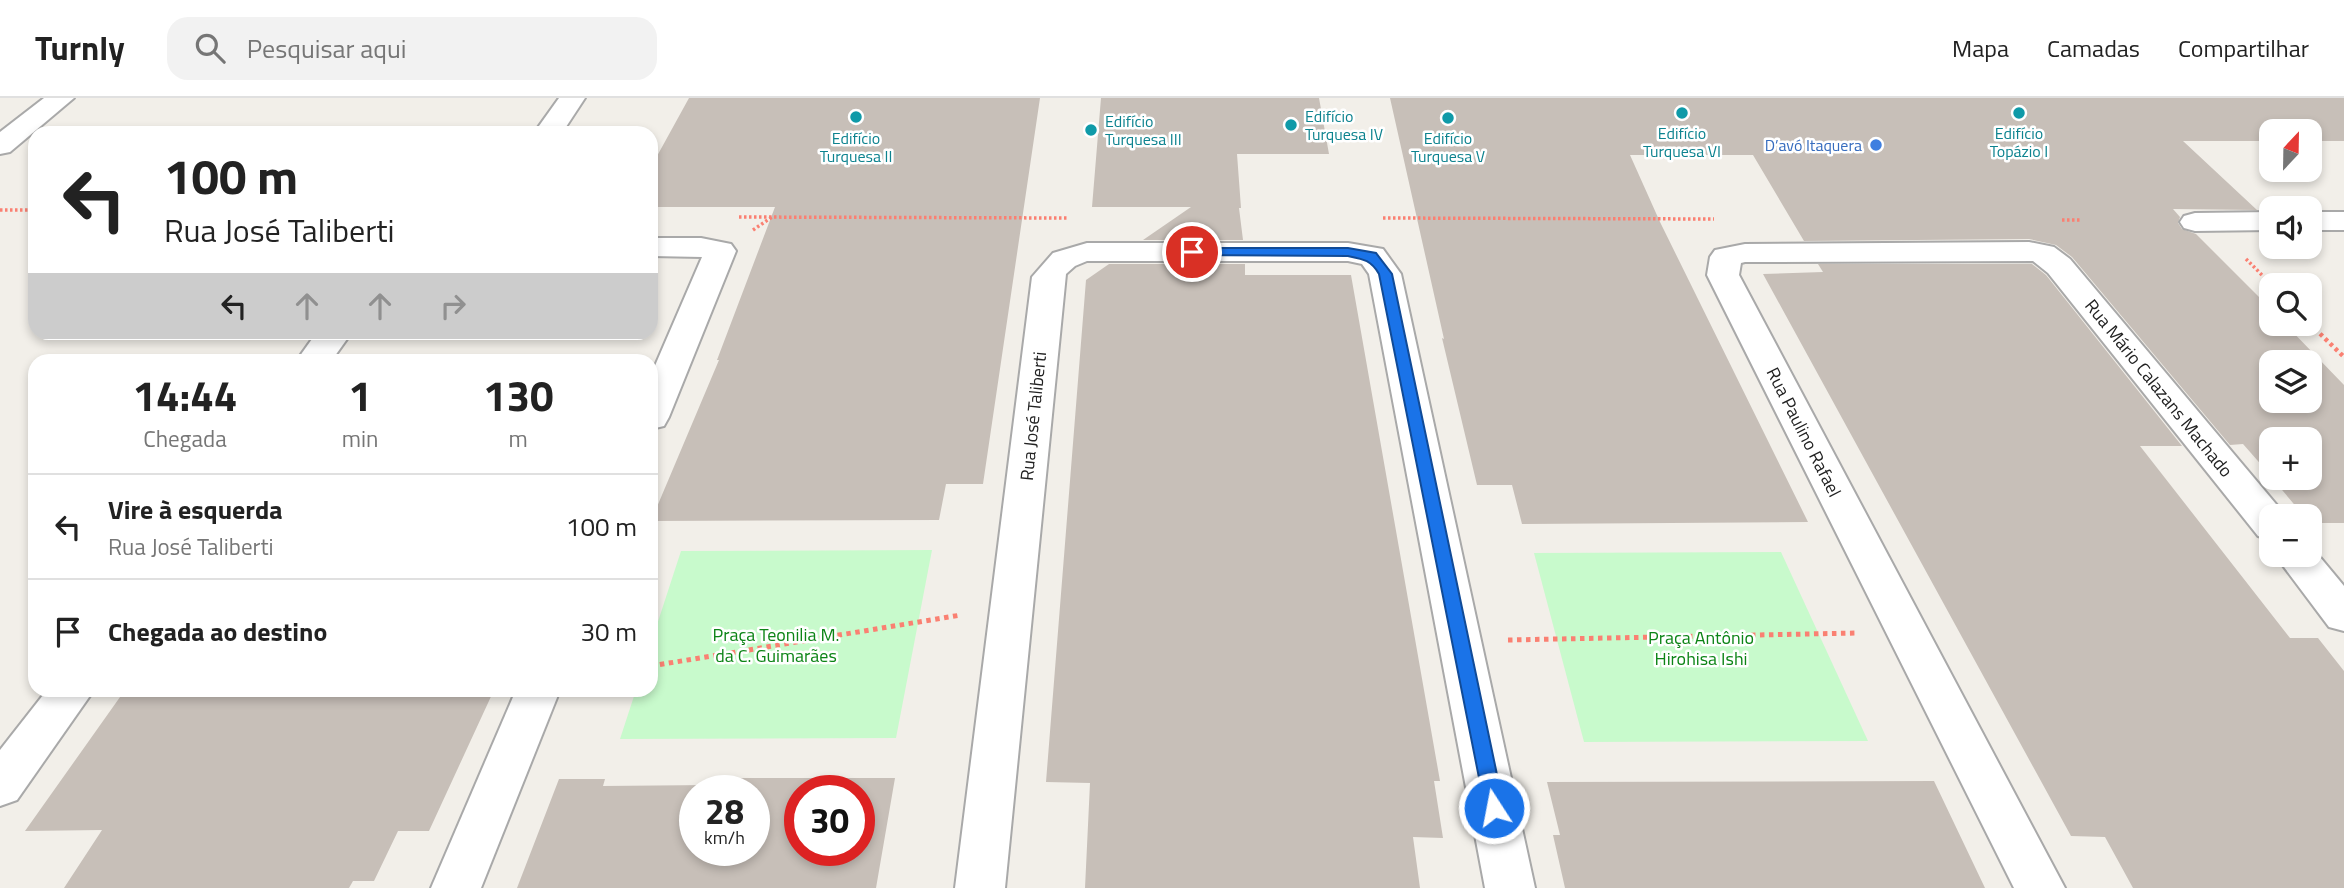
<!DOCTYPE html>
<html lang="pt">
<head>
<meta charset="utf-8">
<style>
	:root { --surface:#fff; --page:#f2f2f2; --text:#222; --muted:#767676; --line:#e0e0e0 }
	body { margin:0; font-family:"Titillium Web",sans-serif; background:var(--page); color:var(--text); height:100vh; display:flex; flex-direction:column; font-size:26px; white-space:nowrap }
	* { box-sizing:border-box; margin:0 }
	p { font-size:23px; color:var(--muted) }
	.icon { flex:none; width:38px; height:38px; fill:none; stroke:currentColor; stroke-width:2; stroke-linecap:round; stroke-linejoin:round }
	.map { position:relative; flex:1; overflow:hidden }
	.panel { position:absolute; left:28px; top:256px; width:630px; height:343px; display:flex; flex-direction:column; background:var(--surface); border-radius:21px; box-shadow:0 4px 10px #0003 }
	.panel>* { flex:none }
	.top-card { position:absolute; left:28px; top:28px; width:630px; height:214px; border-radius:21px; box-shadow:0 4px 10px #0003; background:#fff; color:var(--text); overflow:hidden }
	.needle { width:46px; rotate:22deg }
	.controls { position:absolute; left:2259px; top:21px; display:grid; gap:14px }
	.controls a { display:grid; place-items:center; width:63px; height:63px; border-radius:14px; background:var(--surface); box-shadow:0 4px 10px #0003; font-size:35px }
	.speed { position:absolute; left:679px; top:677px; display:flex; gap:14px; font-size:35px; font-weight:700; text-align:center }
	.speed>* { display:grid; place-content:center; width:91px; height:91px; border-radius:50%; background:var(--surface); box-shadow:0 4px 10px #0003; line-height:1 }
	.speed small { font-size:18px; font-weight:400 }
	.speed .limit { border:10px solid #d22; background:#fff; color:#111 }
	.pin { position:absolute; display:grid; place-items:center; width:60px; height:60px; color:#fff; margin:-30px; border:4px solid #fff; border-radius:50%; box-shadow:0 2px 7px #0007 }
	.me { position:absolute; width:77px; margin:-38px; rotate:349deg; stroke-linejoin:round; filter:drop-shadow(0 0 5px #0008) }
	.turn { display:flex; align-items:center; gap:24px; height:147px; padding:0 21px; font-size:32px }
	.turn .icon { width:91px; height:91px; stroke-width:2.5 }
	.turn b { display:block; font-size:49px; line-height:60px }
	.lanes { display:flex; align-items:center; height:66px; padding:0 21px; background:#0003; justify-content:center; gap:35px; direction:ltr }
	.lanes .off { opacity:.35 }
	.eta { display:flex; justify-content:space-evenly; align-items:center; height:119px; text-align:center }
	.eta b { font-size:42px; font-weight:700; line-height:49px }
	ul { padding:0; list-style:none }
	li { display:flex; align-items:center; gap:21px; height:105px; padding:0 21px; border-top:2px solid var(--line) }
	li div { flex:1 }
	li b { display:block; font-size:26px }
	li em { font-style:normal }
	header { display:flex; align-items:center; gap:42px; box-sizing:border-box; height:98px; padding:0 35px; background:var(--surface); border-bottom:2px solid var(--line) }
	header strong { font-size:33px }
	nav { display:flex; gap:38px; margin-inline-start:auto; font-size:24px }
	.search { width:490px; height:63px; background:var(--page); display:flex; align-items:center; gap:18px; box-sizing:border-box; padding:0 24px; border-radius:21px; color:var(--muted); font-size:26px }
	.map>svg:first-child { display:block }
	.park { fill:#c8facc }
	.building { fill:#c7bfb8; fill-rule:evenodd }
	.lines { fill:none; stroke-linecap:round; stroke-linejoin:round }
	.minor-casing { stroke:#a9a9a9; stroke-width:4 }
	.path-far2 { stroke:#fa8072; stroke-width:3.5; stroke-dasharray:2.5 2.5; stroke-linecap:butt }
	.path-far1 { stroke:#fa8072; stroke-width:4.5; stroke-dasharray:3.5 3.5; stroke-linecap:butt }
	.path { stroke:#fa8072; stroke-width:5; stroke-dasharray:4.5 4.5; stroke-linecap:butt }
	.minor { fill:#fff; fill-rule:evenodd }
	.route { fill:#1a73e8; stroke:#114b97; stroke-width:2 }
	.culture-dot { fill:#0f9aa8; stroke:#fff; stroke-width:2.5 }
	.shop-dot { fill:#3f7fe0; stroke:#fff; stroke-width:2.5 }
	.labels { text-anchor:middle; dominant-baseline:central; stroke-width:5; stroke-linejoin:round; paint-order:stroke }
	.far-culture-label { font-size:16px; fill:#0d838f; stroke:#fff }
	.far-shop-label { font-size:16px; fill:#366cbe; stroke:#fff; text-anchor:end }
	.street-label { font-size:18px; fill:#222; stroke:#fff }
	.park-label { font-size:18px; fill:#0c8416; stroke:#fff }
</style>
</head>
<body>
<header>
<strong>Turnly</strong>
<div class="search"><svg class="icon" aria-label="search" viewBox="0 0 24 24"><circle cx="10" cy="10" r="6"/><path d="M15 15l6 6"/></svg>Pesquisar aqui</div>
<nav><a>Mapa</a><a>Camadas</a><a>Compartilhar</a></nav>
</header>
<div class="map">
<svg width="2344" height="790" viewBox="0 0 2344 790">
	<rect width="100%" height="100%" fill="#f2efe9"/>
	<!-- park -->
	<g class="park">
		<path d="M932 452 896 640 620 641 636 592H651V545L681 453Z"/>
		<path d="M1781 454 1868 643 1584 644 1534 455Z"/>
	</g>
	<!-- building -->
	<g class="building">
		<path d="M689 0H1040L983 386H946L939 422 651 423 719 262H717L775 109H651V69Z"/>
		<path d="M1101 0H1319L1329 56H1237L1241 110H1239L1243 142H1143L1191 109H1092Z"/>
		<path d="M1390 0H2344V43H2310V33H2272V43H2183L2257 112 2173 111 2180 119 2178 125 2182 131 2196 136 2272 212V226H2285L2344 287V425H2310V418H2304L2272 380H2310V341H2272V379L2243 346 2230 347 2072 159 2056 147 2029 141 1804 143 1753 57H1630L1660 124 1808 424 1522 426 1512 387H1477L1442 240 1444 241ZM2272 264H2310V303H2272Z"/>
		<path d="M1109 166H1245V177H1351L1440 683H1434L1443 740 1413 739 1420 790H1085L1090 685 1046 684 1086 182Z"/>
		<path d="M1818 166H2032L2046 177 2182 348H2140L2290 540H2318L2344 573V790H2133L2105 739 2071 738 1763 176 1823 174Z"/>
		<path d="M125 592H494L429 733H398L374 783H353L349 790H64L102 732 25 733Z"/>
		<path d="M712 680H895L876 790H517L559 681H605L603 688 710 687ZM695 693H754V752H695ZM800 693H859V752H800Z"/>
		<path d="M1934 683 1985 790H1565L1553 737H1560L1547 684Z"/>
	</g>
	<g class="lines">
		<!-- minor casing -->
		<g class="minor-casing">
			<g id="minor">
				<path d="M44 0H74L10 54 0 56V34Z"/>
				<path d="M559 0H585L562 35H534Z"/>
				<path d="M2272 114V132L2195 133 2184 130 2180 124 2184 118 2195 115Z"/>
				<rect x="2310" y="114" width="34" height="18"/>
				<path d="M651 140H701L731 146 736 153 669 319 664 328 651 331V277L702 159 651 158Z"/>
				<path d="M2029 144 2054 149 2070 161 2286 418H2272V442L2258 438 2048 175 2033 163 1745 164 1741 165 1739 177 2065 790H2014L1707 177 1710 159 1715 152 1745 146Z"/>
				<path d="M1087 145H1348L1383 151 1401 176 1535 790H1485L1369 176 1362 166 1348 163H1087L1075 168 1066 176 1005 790H955L1032 179 1053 155Z"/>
				<path d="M317 234H352L332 262H297Z"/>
				<path d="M2310 447 2344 488V533L2329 529 2275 457H2310Z"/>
				<path d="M47 592H94L17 702 0 708V652Z"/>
				<path d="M516 592H560L481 790H431Z"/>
			</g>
		</g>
		<!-- path-far2 -->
		<g class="path-far2">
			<path d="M0 112H35"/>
			<path d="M739 119 1067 120"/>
			<path d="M1383 120 1714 121"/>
			<path d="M2062 122H2081"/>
			<path d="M753 132 772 119"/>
			<path d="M2246 161 2272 187"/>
		</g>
		<!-- path-far1 -->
		<path class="path-far1" d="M2310 226 2344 259"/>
		<!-- path -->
		<g class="path">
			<path d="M1508 542 1857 535"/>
			<path d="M651 568 961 517"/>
		</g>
		<!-- minor -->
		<use href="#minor" class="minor"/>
	</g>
	<!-- route -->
	<path class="route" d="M1192 150H1348L1376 155 1392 176 1504 710 1501 716 1494 719 1488 716 1485 710 1379 176C1371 162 1363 161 1348 158L1187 157V151Z"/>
	<!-- markers -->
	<g class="culture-dot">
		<circle cx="1682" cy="15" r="7"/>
		<circle cx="2019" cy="15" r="7"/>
		<circle cx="856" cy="19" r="7"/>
		<circle cx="1448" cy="20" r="7"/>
		<circle cx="1291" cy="27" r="7"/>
		<circle cx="1091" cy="32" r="7"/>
	</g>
	<circle class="shop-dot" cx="1876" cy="47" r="7"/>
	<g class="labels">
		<!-- far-culture labels -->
		<g class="far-culture-label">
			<text x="1305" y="18" text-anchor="start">Edifício<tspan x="1305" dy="18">Turquesa IV</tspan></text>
			<text x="1105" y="23" text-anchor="start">Edifício<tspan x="1105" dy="18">Turquesa III</tspan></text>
			<text x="1682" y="35">Edifício<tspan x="1682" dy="18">Turquesa VI</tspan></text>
			<text x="2019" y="35">Edifício<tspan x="2019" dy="18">Topázio I</tspan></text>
			<text x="856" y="40">Edifício<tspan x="856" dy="18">Turquesa II</tspan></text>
			<text x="1448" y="40">Edifício<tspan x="1448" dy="18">Turquesa V</tspan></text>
		</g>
		<!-- far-shop labels -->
		<g class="far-shop-label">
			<text x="1862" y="47">D’avó Itaquera</text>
		</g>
		<!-- street labels -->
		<g class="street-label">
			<text transform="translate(2159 290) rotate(51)">Rua Mário Calazans Machado</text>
			<text transform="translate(1033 318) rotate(-84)">Rua José Taliberti</text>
			<text transform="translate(1804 334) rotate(63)">Rua Paulino Rafael</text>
		</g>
		<!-- park labels -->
		<g class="park-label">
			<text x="776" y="536">Praça Teonilia M.<tspan x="776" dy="21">da C. Guimarães</tspan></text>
			<text x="1701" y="539">Praça Antônio<tspan x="1701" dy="21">Hirohisa Ishi</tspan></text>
		</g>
	</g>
</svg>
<div class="controls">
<a><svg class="needle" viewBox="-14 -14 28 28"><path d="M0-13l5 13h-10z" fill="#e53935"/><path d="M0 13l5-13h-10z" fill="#767676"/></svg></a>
<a><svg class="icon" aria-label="sound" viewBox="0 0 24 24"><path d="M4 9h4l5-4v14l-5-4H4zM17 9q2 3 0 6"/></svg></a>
<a><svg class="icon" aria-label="search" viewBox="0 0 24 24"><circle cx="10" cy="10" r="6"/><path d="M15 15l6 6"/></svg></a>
<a><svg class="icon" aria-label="layers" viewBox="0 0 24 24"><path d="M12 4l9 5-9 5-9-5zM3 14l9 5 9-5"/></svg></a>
<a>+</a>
<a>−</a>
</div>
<div class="speed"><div>28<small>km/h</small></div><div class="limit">30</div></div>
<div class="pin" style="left:1192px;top:154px;background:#d93025"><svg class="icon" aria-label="arrive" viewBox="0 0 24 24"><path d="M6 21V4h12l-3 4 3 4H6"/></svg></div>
<svg class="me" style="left:1494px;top:710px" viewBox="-20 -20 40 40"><circle r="17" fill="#1a73e8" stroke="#fff" stroke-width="3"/><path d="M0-11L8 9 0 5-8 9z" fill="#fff"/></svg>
<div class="top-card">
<div class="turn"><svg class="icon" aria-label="left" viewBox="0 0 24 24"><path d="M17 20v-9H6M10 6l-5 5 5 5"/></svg><div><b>100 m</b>Rua José Taliberti</div></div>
<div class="lanes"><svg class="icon" aria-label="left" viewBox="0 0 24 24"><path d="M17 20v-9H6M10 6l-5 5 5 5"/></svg><svg class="icon off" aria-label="ahead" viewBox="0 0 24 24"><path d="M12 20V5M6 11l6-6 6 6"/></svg><svg class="icon off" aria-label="ahead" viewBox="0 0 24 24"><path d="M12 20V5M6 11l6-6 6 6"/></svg><svg class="icon off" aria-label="right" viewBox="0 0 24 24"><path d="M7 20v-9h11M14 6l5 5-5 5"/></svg></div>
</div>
<section class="panel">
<div class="eta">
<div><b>14:44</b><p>Chegada</p></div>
<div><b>1</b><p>min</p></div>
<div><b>130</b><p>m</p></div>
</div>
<ul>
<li><svg class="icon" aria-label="left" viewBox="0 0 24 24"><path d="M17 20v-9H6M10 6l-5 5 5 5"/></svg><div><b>Vire à esquerda</b><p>Rua José Taliberti</p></div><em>100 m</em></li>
<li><svg class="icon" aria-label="arrive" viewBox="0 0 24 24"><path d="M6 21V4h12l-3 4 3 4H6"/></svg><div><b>Chegada ao destino</b></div><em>30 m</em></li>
</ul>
</section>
</div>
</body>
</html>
